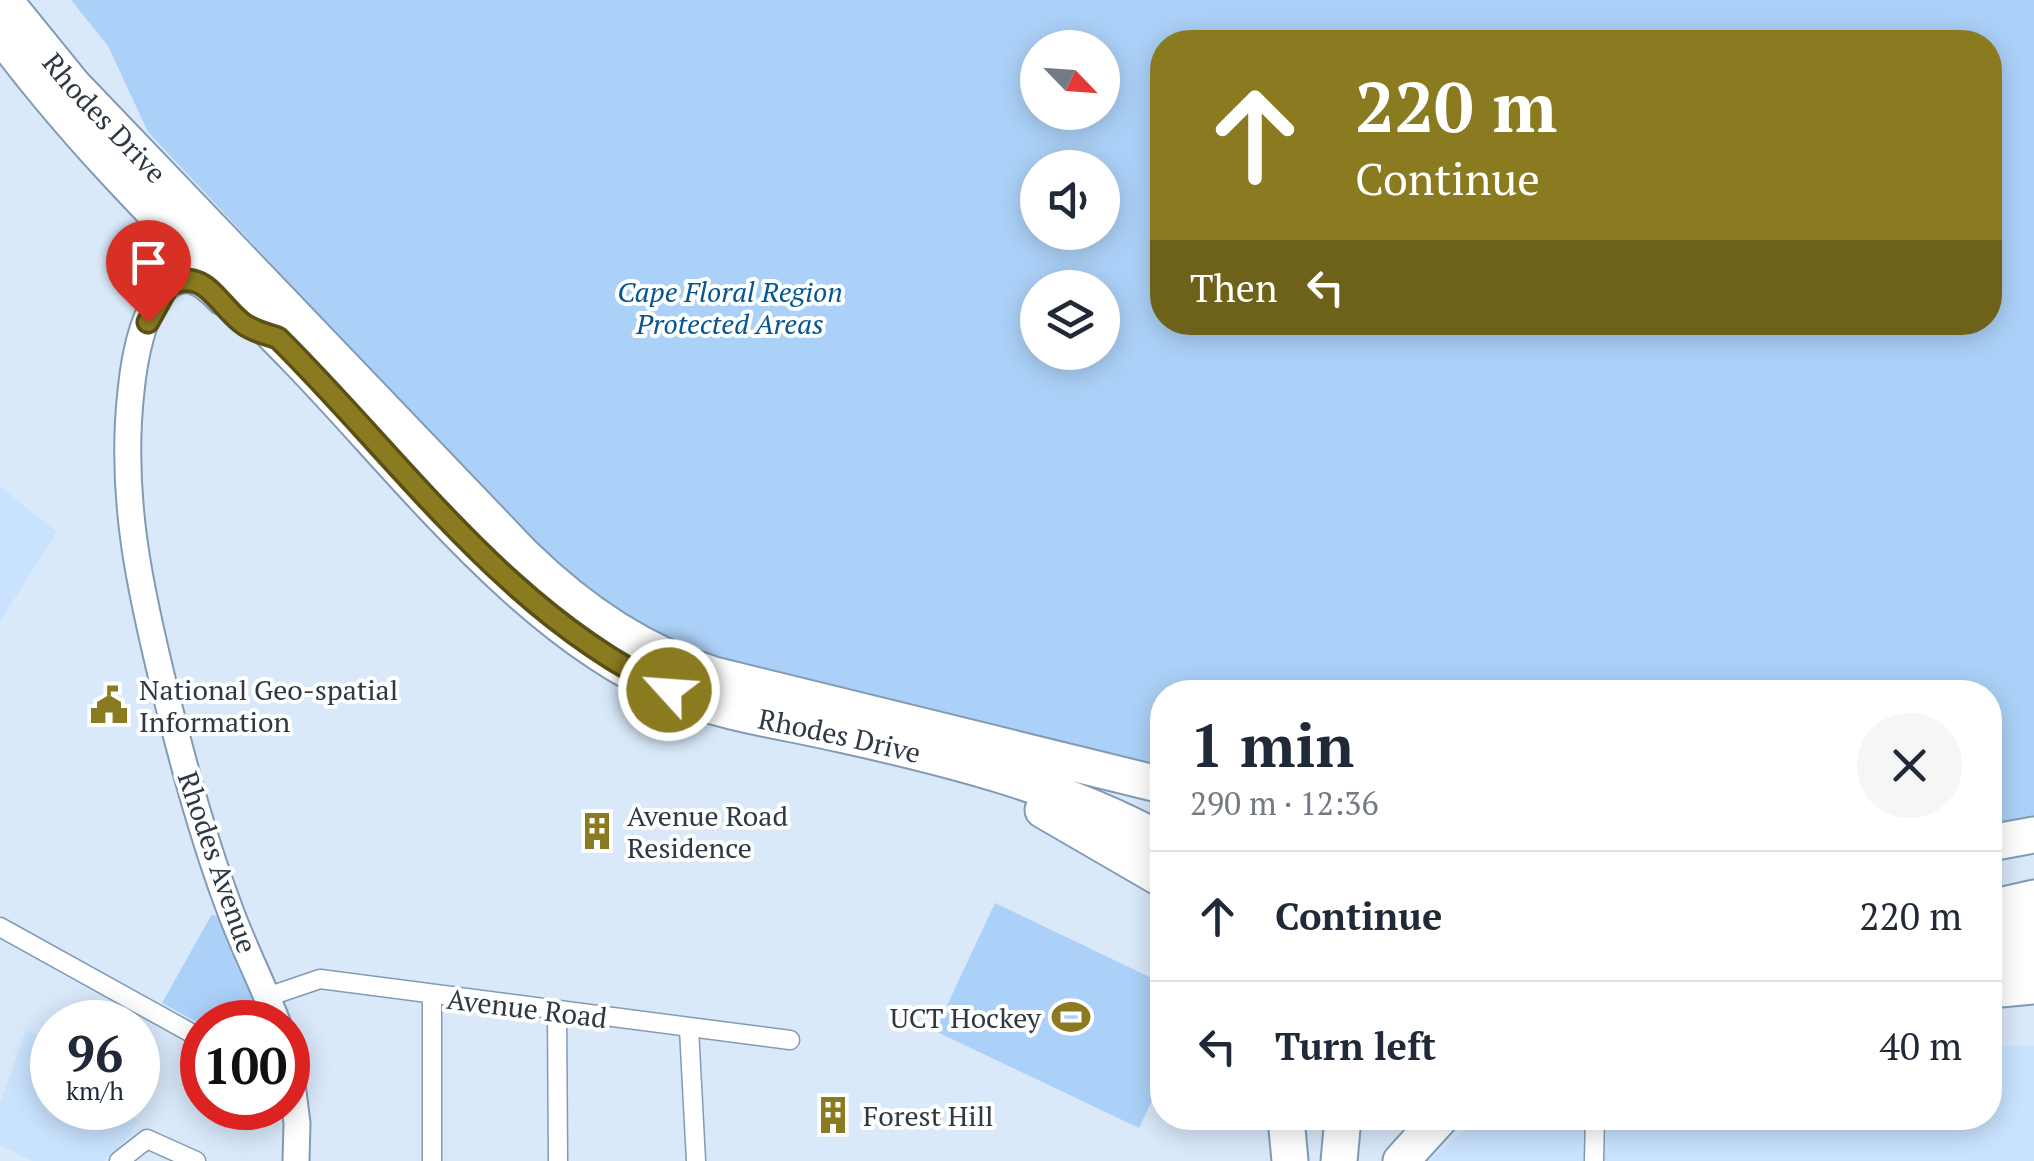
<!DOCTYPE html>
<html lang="en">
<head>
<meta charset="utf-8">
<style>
	:root { --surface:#fff; --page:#f6f6f7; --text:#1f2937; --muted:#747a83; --line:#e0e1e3 }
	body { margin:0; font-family:"PT Serif",serif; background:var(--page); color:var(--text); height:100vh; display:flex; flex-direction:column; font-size:38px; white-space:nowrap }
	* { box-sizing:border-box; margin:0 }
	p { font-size:32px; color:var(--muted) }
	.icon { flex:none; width:55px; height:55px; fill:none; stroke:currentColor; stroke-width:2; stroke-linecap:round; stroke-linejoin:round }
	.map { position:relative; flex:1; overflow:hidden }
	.drawer { position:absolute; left:1150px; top:680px; width:852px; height:450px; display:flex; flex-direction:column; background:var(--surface); border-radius:40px; box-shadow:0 5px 25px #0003 }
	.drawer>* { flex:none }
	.hud { position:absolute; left:1150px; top:30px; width:852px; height:305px; border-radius:40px; box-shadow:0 5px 25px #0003; background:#8a7a20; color:#fff; overflow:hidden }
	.needle { width:65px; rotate:115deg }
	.buttons { position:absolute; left:1020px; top:30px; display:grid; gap:20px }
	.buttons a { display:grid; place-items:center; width:100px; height:100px; border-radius:50%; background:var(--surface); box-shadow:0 5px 25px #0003; font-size:50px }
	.speed { position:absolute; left:30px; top:1000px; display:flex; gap:20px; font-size:50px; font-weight:700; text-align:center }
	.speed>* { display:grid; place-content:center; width:130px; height:130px; border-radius:50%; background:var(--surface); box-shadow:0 5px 25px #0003; line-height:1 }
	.speed small { font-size:25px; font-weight:400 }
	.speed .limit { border:15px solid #d22; background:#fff; color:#111 }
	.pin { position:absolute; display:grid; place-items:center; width:85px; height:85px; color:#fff; margin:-102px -42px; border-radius:50% 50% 50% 0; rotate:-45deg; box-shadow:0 0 10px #0007 }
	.pin .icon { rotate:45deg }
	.me { position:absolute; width:110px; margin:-55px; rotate:296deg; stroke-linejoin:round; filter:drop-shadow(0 0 8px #0008) }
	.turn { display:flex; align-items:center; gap:35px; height:210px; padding:0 40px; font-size:45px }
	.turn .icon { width:130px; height:130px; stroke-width:2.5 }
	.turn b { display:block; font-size:70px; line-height:85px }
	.then { display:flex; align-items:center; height:95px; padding:0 40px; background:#0003; gap:20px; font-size:38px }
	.round { display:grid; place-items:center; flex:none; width:105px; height:105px; border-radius:52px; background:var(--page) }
	.head { display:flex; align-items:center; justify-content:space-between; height:170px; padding:0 40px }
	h1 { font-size:60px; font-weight:800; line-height:75px }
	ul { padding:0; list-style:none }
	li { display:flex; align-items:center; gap:30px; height:130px; padding:0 40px; border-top:2px solid var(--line) }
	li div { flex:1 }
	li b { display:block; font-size:38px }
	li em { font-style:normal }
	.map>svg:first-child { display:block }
	.built { fill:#c9e3fe }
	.green { fill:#acd1f8; fill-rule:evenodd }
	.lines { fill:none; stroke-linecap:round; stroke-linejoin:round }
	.street-casing { stroke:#829bb5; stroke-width:21 }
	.secondary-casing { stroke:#829bb5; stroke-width:29 }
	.highway-casing { stroke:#829bb5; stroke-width:39 }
	.street { stroke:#fff; stroke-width:18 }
	.secondary { stroke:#fff; stroke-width:25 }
	.highway { stroke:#fff; stroke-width:35 }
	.route-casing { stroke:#5a4f15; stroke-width:25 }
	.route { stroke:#8a7a20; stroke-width:18 }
	.labels { text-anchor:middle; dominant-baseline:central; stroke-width:8; stroke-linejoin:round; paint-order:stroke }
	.street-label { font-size:28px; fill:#2f3944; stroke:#fff }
	.park-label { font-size:28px; font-style:italic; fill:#055692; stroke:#fff }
	.poi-label { font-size:28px; fill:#2f3944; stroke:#fff; text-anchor:start }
</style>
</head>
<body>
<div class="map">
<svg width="2034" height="1161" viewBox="0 0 2034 1161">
	<rect width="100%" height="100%" fill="#d9e9fa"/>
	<!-- built -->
	<g class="built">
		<path d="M0 487 57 532 0 621Z"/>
		<path d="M26 1030 52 1043V1108H120L138 1120 126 1140 104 1161H32L0 1145V1103Z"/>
		<path d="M1990 1046H2034V1161H1428L1478 1118H1990Z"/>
	</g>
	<!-- green -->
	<g class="green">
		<path d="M71 0H2034V823L1990 829V692H1162V771L724 661 640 626 559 571 148 132 108 46ZM1162 42H1990V322H1162ZM1038 48H1102V112H1038ZM1038 168H1102V232H1038ZM1038 288H1102V352H1038Z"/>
		<path d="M995 903 1162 983V1079L1139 1128 935 1031Z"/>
		<path d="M212 914 221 919 263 1022 202 1025 162 1003Z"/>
	</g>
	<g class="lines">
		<!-- street casing -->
		<g class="street-casing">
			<g id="street">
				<path d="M0 927 202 1039"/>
				<path d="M432 996V1161"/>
				<path d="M267 997 320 979 790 1040"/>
				<path d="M557 1012 558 1161"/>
				<path d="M689 1029 696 1161"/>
				<path d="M119 1161 147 1139 196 1161"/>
				<path d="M1594 1161 1595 1118"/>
			</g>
		</g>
		<!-- secondary casing -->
		<g class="secondary-casing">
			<g id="secondary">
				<path d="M220 301C204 284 184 268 163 291 142 314 134 361 131 391 119 499 141 594 167 699 185 770 204 841 230 910 244 948 263 985 277 1022"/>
				<path d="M288 1053 297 1123 296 1161"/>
			</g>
		</g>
		<!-- highway casing -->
		<g class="highway-casing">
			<g id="highway">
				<path id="s1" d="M4 0 73 85 523 555C577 608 642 653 714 675L1162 785"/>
				<path id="s2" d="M0 33C86 150 195 253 296 357 404 468 527 633 672 692 725 714 784 721 840 734 949 758 1064 787 1162 841"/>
				<path d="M1043 810 1162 879"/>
				<path d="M1990 843 2034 835"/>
				<path d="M1990 908 2034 898"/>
				<path d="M1990 942 2034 930"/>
				<path d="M1990 967 2034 956"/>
				<path d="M1990 990 2034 986"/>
				<path d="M1286 1118 1290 1161"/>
				<path d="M1339 1161 1343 1118"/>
				<path d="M1401 1161 1440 1118"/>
			</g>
		</g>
		<!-- street -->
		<use href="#street" class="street"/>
		<!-- secondary -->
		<use href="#secondary" class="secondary"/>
		<!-- highway -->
		<use href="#highway" class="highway"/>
	</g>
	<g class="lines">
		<!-- route casing -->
		<g class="route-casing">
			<path id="route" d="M148 322 168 286C203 266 217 303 241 322 250 330 266 334 278 338 402 461 508 615 669 690"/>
		</g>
		<!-- route -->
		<use href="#route" class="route"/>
	</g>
	<!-- icons -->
	<defs>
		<g id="civic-bare" transform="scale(3)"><path d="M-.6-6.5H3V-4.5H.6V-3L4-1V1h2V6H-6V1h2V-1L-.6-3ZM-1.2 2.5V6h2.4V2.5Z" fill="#8a7a20" stroke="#fff" stroke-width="2.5" paint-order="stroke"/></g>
		<g id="building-bare" transform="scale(3)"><path d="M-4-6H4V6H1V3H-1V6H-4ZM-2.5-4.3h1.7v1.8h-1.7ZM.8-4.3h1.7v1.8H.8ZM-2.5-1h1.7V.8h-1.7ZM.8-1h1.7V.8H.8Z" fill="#8a7a20" stroke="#fff" stroke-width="2.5" paint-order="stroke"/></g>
		<g id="stadium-bare" transform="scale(3)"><path d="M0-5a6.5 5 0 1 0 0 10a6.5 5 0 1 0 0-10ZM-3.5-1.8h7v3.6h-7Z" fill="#8a7a20" stroke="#fff" stroke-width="2.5" paint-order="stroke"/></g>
	</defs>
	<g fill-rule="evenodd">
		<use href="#civic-bare" x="109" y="705"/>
		<use href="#building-bare" x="597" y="831"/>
		<use href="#stadium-bare" x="1071" y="1017"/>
		<use href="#building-bare" x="833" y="1115"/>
	</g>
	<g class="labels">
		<!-- street labels -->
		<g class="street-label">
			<text stroke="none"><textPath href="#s1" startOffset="155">Rhodes Drive</textPath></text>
			<text stroke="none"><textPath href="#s2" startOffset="1120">Rhodes Drive</textPath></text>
			<text transform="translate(218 862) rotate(71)">Rhodes Avenue</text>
			<text transform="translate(527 1008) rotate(7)">Avenue Road</text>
		</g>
		<!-- park labels -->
		<g class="park-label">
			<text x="730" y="291">Cape Floral Region<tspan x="730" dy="32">Protected Areas</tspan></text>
		</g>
		<!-- poi labels -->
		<g class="poi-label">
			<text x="139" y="689">National Geo-spatial<tspan x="139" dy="32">Information</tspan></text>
			<text x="627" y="815">Avenue Road<tspan x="627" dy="32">Residence</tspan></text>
			<text x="1041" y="1017" text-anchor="end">UCT Hockey</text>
			<text x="863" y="1115">Forest Hill</text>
		</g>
	</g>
</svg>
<div class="buttons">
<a><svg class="needle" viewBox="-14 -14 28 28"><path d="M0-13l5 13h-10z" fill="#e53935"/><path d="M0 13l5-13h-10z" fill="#747a83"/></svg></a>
<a><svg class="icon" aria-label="sound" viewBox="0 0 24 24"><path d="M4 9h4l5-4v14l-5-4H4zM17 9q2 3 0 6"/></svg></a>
<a><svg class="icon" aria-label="layers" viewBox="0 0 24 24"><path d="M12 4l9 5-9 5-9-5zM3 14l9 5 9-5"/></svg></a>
</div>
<div class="speed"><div>96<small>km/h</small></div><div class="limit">100</div></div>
<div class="pin" style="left:148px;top:322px;background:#d93025"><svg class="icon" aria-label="arrive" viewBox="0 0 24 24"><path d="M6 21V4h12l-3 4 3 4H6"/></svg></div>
<svg class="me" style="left:669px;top:690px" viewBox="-20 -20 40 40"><circle r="17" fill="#8a7a20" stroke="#fff" stroke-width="3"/><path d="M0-11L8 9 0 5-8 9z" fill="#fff"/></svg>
<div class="hud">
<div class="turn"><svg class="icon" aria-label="ahead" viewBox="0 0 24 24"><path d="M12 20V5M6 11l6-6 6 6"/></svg><div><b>220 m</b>Continue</div></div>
<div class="then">Then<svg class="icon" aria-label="left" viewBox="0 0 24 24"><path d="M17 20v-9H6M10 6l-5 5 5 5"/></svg></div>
</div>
<section class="drawer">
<div class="head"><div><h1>1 min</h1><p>290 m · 12:36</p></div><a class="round"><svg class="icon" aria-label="close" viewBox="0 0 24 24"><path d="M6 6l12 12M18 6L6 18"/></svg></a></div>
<ul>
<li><svg class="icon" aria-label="ahead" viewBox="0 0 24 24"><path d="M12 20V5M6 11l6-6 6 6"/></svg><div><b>Continue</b></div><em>220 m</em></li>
<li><svg class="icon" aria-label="left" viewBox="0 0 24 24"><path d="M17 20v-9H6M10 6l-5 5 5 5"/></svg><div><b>Turn left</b></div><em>40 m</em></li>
</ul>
</section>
</div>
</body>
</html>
